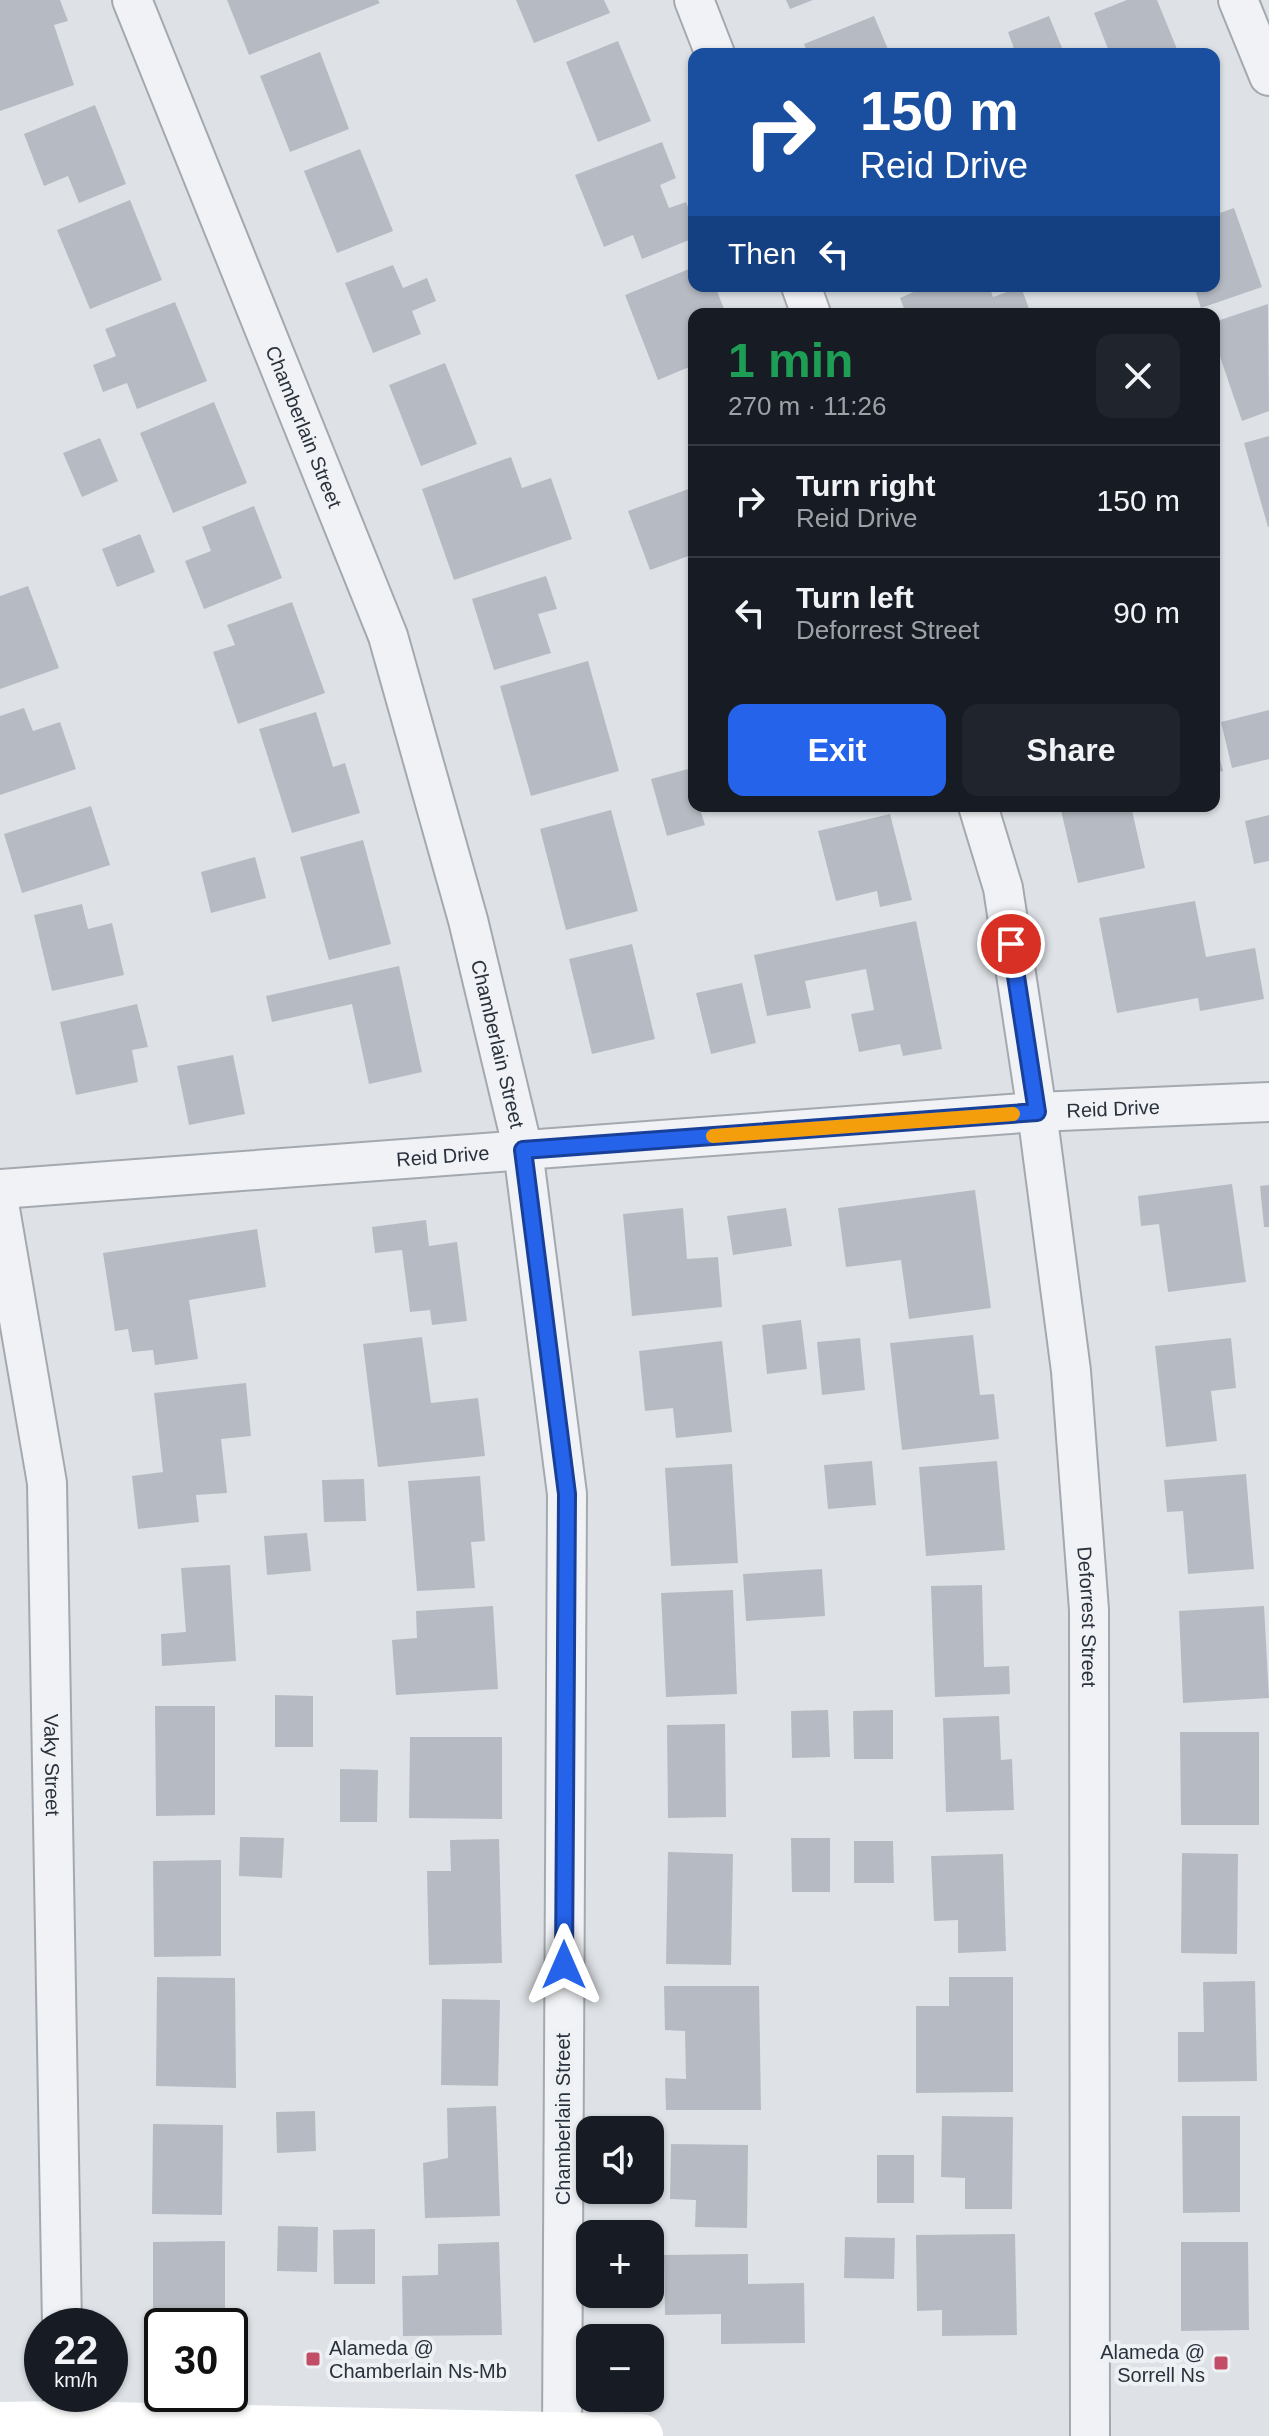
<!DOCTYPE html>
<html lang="en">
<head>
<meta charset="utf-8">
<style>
	:root { --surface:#171b24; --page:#20242c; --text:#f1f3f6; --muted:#9ea1a6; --line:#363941; --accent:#2563eb }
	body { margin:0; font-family:Arial,sans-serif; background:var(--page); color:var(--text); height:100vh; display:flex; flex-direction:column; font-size:30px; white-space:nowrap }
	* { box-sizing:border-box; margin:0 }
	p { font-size:26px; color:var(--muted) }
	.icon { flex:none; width:44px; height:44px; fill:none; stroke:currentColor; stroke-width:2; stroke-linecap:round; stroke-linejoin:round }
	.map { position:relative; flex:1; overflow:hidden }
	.side { position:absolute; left:688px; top:308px; width:532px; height:504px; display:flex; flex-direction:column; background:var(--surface); border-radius:16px; box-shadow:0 2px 6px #0004 }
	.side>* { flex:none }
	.top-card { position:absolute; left:688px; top:48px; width:532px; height:244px; border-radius:16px; box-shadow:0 2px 6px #0004; background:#1a4fa0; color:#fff; overflow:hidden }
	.buttons { position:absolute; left:576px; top:2116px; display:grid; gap:16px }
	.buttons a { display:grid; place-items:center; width:88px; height:88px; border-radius:16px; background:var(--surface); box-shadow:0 2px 6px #0004; font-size:40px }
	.speed { position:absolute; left:24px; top:2308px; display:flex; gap:16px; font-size:40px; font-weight:700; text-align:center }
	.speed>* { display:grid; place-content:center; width:104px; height:104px; border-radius:50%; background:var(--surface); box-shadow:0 2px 6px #0004; line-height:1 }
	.speed small { font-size:20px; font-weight:400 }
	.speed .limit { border:4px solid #111; border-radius:12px; background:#fff; color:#111 }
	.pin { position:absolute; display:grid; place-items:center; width:68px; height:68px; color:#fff; margin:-34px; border:4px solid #fff; border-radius:50%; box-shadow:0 2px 8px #0007 }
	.me { position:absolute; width:88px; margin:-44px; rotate:0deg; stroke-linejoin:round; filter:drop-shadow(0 0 6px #0008) }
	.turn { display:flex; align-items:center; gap:28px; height:168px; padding:0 40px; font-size:36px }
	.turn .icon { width:104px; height:104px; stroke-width:2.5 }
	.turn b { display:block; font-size:56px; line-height:68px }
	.then { display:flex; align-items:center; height:76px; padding:0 40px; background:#0003; gap:16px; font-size:30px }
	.round { display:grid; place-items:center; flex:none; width:84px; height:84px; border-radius:16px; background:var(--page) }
	.headline { display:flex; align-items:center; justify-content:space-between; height:136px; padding:0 40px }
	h1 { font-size:48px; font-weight:600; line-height:60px; color:#1e9e55 }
	.cta { display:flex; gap:16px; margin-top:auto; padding:16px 40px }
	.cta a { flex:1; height:92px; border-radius:16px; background:var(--accent); color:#fff; font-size:32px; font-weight:600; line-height:92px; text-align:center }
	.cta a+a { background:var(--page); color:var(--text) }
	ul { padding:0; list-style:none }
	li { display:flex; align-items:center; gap:24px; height:112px; padding:0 40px; border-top:2px solid var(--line) }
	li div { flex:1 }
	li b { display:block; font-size:30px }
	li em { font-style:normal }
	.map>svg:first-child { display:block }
	.building { fill:#b6bbc3 }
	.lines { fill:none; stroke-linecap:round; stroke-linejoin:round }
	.minor-casing { stroke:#a4a9b0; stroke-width:42 }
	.minor { stroke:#f0f2f5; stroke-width:38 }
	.secondary { stroke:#fff; stroke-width:44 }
	.route-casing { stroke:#184099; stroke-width:20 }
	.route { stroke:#2563eb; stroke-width:14 }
	.slow { stroke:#f59e0b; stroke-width:14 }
	.poi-dot { fill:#c24d66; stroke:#edf1f4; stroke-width:3 }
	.labels { text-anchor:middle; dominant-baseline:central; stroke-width:8; stroke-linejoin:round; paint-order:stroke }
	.street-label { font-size:20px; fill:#29313c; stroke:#edf1f4 }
	.poi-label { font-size:20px; fill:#29313c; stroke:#edf1f4; text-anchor:start }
</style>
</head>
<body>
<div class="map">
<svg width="1269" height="2436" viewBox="0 0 1269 2436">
	<rect width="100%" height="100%" fill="#dee2e6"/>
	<!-- building -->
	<g class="building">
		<path d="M0 0H60L68 21 54 25 74 85 0 111Z"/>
		<path d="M227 0H378L380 3 249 55Z"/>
		<path d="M516 0H604L610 13 534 43Z"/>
		<path d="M786 0H813L790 9Z"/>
		<path d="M1127 0H1157L1179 54H1110L1094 13Z"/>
		<path d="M874 16 890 54H808L804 44Z"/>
		<path d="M1049 16 1064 53 1016 54 1008 32Z"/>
		<path d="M618 41 651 121 598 142 566 62Z"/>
		<path d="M320 52 349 129 290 152 260 76Z"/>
		<path d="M95 105 126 184 79 203 68 176 44 186 24 134Z"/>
		<path d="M662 142 676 178 660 185 669 208 686 202 694 223V238L642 259 633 235 604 247 575 175Z"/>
		<path d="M360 149 393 231 337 253 304 171Z"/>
		<path d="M130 200 162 280 90 309 57 230Z"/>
		<path d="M1234 208 1262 287 1201 308 1194 286H1214V215Z"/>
		<path d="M393 265 403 288 427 278 436 301 412 311 421 334 373 353 345 283Z"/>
		<path d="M694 267V286H715L726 314H694V365L658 380 625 295Z"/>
		<path d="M927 286H989L993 297 1021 287 1031 314H906L900 298Z"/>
		<path d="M175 302 207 381 137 409 127 383 103 392 93 365 116 356 105 329Z"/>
		<path d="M1268 304 1269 411 1242 421 1214 339V322Z"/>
		<path d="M445 363 477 444 421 466 389 385Z"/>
		<path d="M214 402 247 483 173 513 140 433Z"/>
		<path d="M1269 436V527H1268L1244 443Z"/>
		<path d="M100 438 118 481 82 497 63 453Z"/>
		<path d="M511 457 522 488 551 478 572 539 454 580 422 489Z"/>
		<path d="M694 487V521L689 522 694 535V554L650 570 628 511Z"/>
		<path d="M254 506 282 578 204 609 185 561 211 551 202 527Z"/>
		<path d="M140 534 155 572 117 587 102 549Z"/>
		<path d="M546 576 557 609 538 614 551 653 494 670 472 599Z"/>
		<path d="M28 586 59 668 0 689V596Z"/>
		<path d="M292 602 325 693 238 724 213 652 235 645 227 625Z"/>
		<path d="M588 661 619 771 531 796 500 686Z"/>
		<path d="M24 708 33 731 60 722 76 769 0 795V716Z"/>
		<path d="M1269 710V759L1232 768 1221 722Z"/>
		<path d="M316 712 333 767 345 763 360 813 292 833 259 729Z"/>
		<path d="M1214 736 1223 771 1214 773Z"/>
		<path d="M688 769 694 788V806H699L705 825 667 836 651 779Z"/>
		<path d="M91 806 110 865 22 893 4 834Z"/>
		<path d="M1060 806H1131L1145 868 1078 883Z"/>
		<path d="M611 810 638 911 566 930 540 829Z"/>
		<path d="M890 814 912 900 880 907 877 891 836 901 818 831Z"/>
		<path d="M1269 815V861L1254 864 1245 821Z"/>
		<path d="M363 840 391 944 329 960 300 857Z"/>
		<path d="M255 857 266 898 211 913 201 872Z"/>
		<path d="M1195 901 1206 957 1255 948 1264 999 1200 1011 1198 998 1117 1013 1099 918Z"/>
		<path d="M82 904 88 929 112 923 124 975 52 991 34 915Z"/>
		<path d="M916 921 942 1049 903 1056 900 1044 859 1052 851 1014 874 1010 866 969 805 981 811 1008 767 1016 754 955Z"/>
		<path d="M632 944 655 1039 592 1054 569 959Z"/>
		<path d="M399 966 422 1072 369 1084 352 1004 272 1022 266 996Z"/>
		<path d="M742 983 756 1043 711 1054 696 993Z"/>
		<path d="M137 1004 148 1047 132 1050 138 1082 76 1095 60 1022Z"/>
		<path d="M233 1055 245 1114 189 1125 177 1066Z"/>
		<path d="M1232 1184 1246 1282 1168 1292 1159 1224 1141 1226 1138 1196Z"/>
		<path d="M1269 1185V1227H1264L1260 1186Z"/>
		<path d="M975 1190 991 1308 909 1319 901 1260 846 1267 838 1208Z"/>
		<path d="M683 1208 687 1259 718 1257 722 1307 632 1316 623 1214Z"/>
		<path d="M786 1208 792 1246 733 1255 727 1216Z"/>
		<path d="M426 1220 429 1246 457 1242 467 1321 432 1325 430 1310 410 1312 402 1250 375 1253 372 1227Z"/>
		<path d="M257 1229 266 1287 189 1300 198 1359 155 1365 153 1350 132 1352 128 1329 115 1331 103 1253Z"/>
		<path d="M801 1320 807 1369 767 1374 762 1325Z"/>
		<path d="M973 1335 980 1395 994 1394 999 1439 902 1450 890 1343Z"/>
		<path d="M422 1337 431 1403 478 1398 485 1456 378 1467 363 1344Z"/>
		<path d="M860 1338 865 1390 822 1395 817 1342Z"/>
		<path d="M1231 1338 1236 1388 1211 1391 1217 1441 1166 1447 1155 1346Z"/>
		<path d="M722 1341 732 1432 676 1438 673 1408 645 1411 639 1351Z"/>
		<path d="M246 1383 251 1436 221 1439 227 1493 196 1495 199 1522 138 1529 132 1476 163 1472 154 1393Z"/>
		<path d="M872 1461 876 1505 828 1509 824 1465Z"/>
		<path d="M997 1461 1005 1550 926 1556 919 1467Z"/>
		<path d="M732 1464 738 1563 671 1566 665 1468Z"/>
		<path d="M1246 1474 1254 1569 1188 1574 1183 1511 1167 1512 1164 1480Z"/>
		<path d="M480 1476 485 1541 471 1542 475 1588 417 1591 408 1481Z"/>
		<path d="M364 1479 366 1521 324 1522 322 1480Z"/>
		<path d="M307 1533 311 1571 267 1575 264 1536Z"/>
		<path d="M230 1565 236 1661 162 1666 161 1634 186 1632 181 1568Z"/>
		<path d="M822 1569 825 1616 746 1621 743 1574Z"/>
		<path d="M982 1585 984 1667 1009 1666 1010 1694 935 1697 931 1586Z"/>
		<path d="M733 1590 737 1694 666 1697 661 1593Z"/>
		<path d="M493 1606 498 1689 396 1695 392 1640 417 1638 416 1611Z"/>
		<path d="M1264 1606 1269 1698 1183 1703 1179 1611Z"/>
		<path d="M275 1695 313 1696V1747H275Z"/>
		<path d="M155 1706H215V1815L156 1816Z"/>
		<path d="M828 1710 830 1757 792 1758 791 1711Z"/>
		<path d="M893 1710V1759H854L853 1711Z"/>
		<path d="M999 1716 1001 1760 1012 1759 1014 1810 946 1812 943 1718Z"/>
		<path d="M725 1724 726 1817 668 1818 667 1725Z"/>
		<path d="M1180 1732H1259V1825H1181Z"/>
		<path d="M410 1737H502V1819L409 1818Z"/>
		<path d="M340 1769 378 1770 377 1822H340Z"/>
		<path d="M240 1837 284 1838 282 1878 239 1876Z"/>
		<path d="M791 1838H830V1892H792Z"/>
		<path d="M499 1839 502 1963 429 1965 427 1871H451L450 1840Z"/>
		<path d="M854 1841H893L894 1883H854Z"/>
		<path d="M668 1852 733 1854 731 1965 666 1964Z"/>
		<path d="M1182 1853 1238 1854 1237 1954 1181 1953Z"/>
		<path d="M1003 1854 1006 1951 958 1953V1920L934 1921 931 1856Z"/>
		<path d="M221 1860V1956L154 1957 153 1861Z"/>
		<path d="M157 1977 235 1978 236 2088 156 2086Z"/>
		<path d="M949 1977H1013V2092L916 2093V2006H949Z"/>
		<path d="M1255 1981 1257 2081 1178 2082V2032H1204L1203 1982Z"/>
		<path d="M664 1986H759L761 2110H666L665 2078 686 2079 685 2031 665 2030Z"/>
		<path d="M442 1999 500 2000 498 2086 441 2085Z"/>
		<path d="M496 2106 500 2216 425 2218 423 2163 448 2158 447 2108Z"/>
		<path d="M315 2111 316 2151 277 2153 276 2112Z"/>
		<path d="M942 2116 1013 2117 1012 2209H965V2178L941 2177Z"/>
		<path d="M1182 2116H1240V2212L1183 2213Z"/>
		<path d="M153 2124 223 2125 222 2215 152 2214Z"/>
		<path d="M671 2144 748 2145 747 2228 695 2227 696 2200 670 2199Z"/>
		<rect x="877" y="2155" width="37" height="48"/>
		<path d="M278 2226 318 2227 317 2272 277 2271Z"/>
		<path d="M375 2229V2284H334L333 2230Z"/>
		<path d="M1015 2234 1017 2335 942 2336V2310L917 2311 916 2235Z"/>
		<path d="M845 2237 895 2238 894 2279 844 2278Z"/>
		<path d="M225 2241V2326L153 2328V2242Z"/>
		<path d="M499 2242 502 2335 403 2336 402 2276 438 2275V2244Z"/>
		<path d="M1181 2242H1248L1249 2330 1181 2331Z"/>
		<path d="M748 2254V2284L804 2283 805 2343 721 2344V2314L665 2315 664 2255Z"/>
	</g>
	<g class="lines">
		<!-- minor casing -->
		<g class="minor-casing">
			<g id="minor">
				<path id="s1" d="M132 0 388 636 468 920 523 1150 567 1494 562 2435"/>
				<path d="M694 0 715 54"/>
				<path d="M1238 0 1269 76"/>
				<path d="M801 286 811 314"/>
				<path id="s2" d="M978 806 1003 888 1037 1112 1071 1371 1089 1610 1090 2436"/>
				<path id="s3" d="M0 1189 1037 1112 1269 1102"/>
				<path id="s4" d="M0 1209 47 1483 62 2326"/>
				<path d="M63 2394V2423"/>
			</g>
		</g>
		<!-- minor -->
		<use href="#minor" class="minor"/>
		<!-- secondary -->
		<path class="secondary" d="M0 2424 63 2423 641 2436"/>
	</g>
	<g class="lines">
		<!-- route casing -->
		<g class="route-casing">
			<path id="route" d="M564 1965 567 1494 523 1150 1037 1112 1011 944"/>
		</g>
		<!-- route -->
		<use href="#route" class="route"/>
		<!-- slow -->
		<path class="slow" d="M713 1136 1013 1114"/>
	</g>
	<!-- markers -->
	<g class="poi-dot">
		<rect x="305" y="2351" width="16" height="16" rx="4"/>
		<rect x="1213" y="2355" width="16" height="16" rx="4"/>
	</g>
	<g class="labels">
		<!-- street labels -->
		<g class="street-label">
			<text stroke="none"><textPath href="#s1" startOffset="460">Chamberlain Street</textPath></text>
			<text stroke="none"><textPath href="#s1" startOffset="1108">Chamberlain Street</textPath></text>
			<text stroke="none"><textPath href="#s3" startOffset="1116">Reid Drive</textPath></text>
			<text stroke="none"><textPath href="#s3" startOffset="444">Reid Drive</textPath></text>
			<text stroke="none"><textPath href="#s2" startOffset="820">Deforrest Street</textPath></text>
			<text stroke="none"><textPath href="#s4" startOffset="560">Vaky Street</textPath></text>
			<text transform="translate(563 2119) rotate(-90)">Chamberlain Street</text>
		</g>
		<!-- poi labels -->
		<g class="poi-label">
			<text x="329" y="2348">Alameda @<tspan x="329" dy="23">Chamberlain Ns-Mb</tspan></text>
			<text x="1205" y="2352" text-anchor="end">Alameda @<tspan x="1205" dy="23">Sorrell Ns</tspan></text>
		</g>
	</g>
</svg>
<div class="buttons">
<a><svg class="icon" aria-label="sound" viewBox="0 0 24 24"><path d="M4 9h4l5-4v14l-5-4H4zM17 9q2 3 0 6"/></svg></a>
<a>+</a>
<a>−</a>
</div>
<div class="speed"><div>22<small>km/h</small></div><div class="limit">30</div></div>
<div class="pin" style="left:1011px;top:944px;background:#d93025"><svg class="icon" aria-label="arrive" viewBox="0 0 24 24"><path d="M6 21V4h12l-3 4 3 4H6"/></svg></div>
<svg class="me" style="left:564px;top:1965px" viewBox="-20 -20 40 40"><path d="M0-17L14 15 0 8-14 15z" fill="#2563eb" stroke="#fff" stroke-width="4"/></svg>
<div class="top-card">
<div class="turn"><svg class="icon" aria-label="right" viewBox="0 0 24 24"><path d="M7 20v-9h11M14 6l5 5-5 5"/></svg><div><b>150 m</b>Reid Drive</div></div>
<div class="then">Then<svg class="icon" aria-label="left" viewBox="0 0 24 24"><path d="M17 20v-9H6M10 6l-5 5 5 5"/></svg></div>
</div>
<section class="side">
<div class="headline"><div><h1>1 min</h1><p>270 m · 11:26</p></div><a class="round"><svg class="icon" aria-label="close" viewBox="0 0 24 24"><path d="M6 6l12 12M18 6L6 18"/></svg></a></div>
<ul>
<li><svg class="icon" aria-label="right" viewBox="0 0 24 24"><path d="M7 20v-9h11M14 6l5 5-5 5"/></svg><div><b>Turn right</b><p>Reid Drive</p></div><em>150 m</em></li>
<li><svg class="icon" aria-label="left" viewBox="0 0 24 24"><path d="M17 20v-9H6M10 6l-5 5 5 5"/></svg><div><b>Turn left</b><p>Deforrest Street</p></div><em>90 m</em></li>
</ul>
<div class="cta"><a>Exit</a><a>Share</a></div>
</section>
</div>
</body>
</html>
